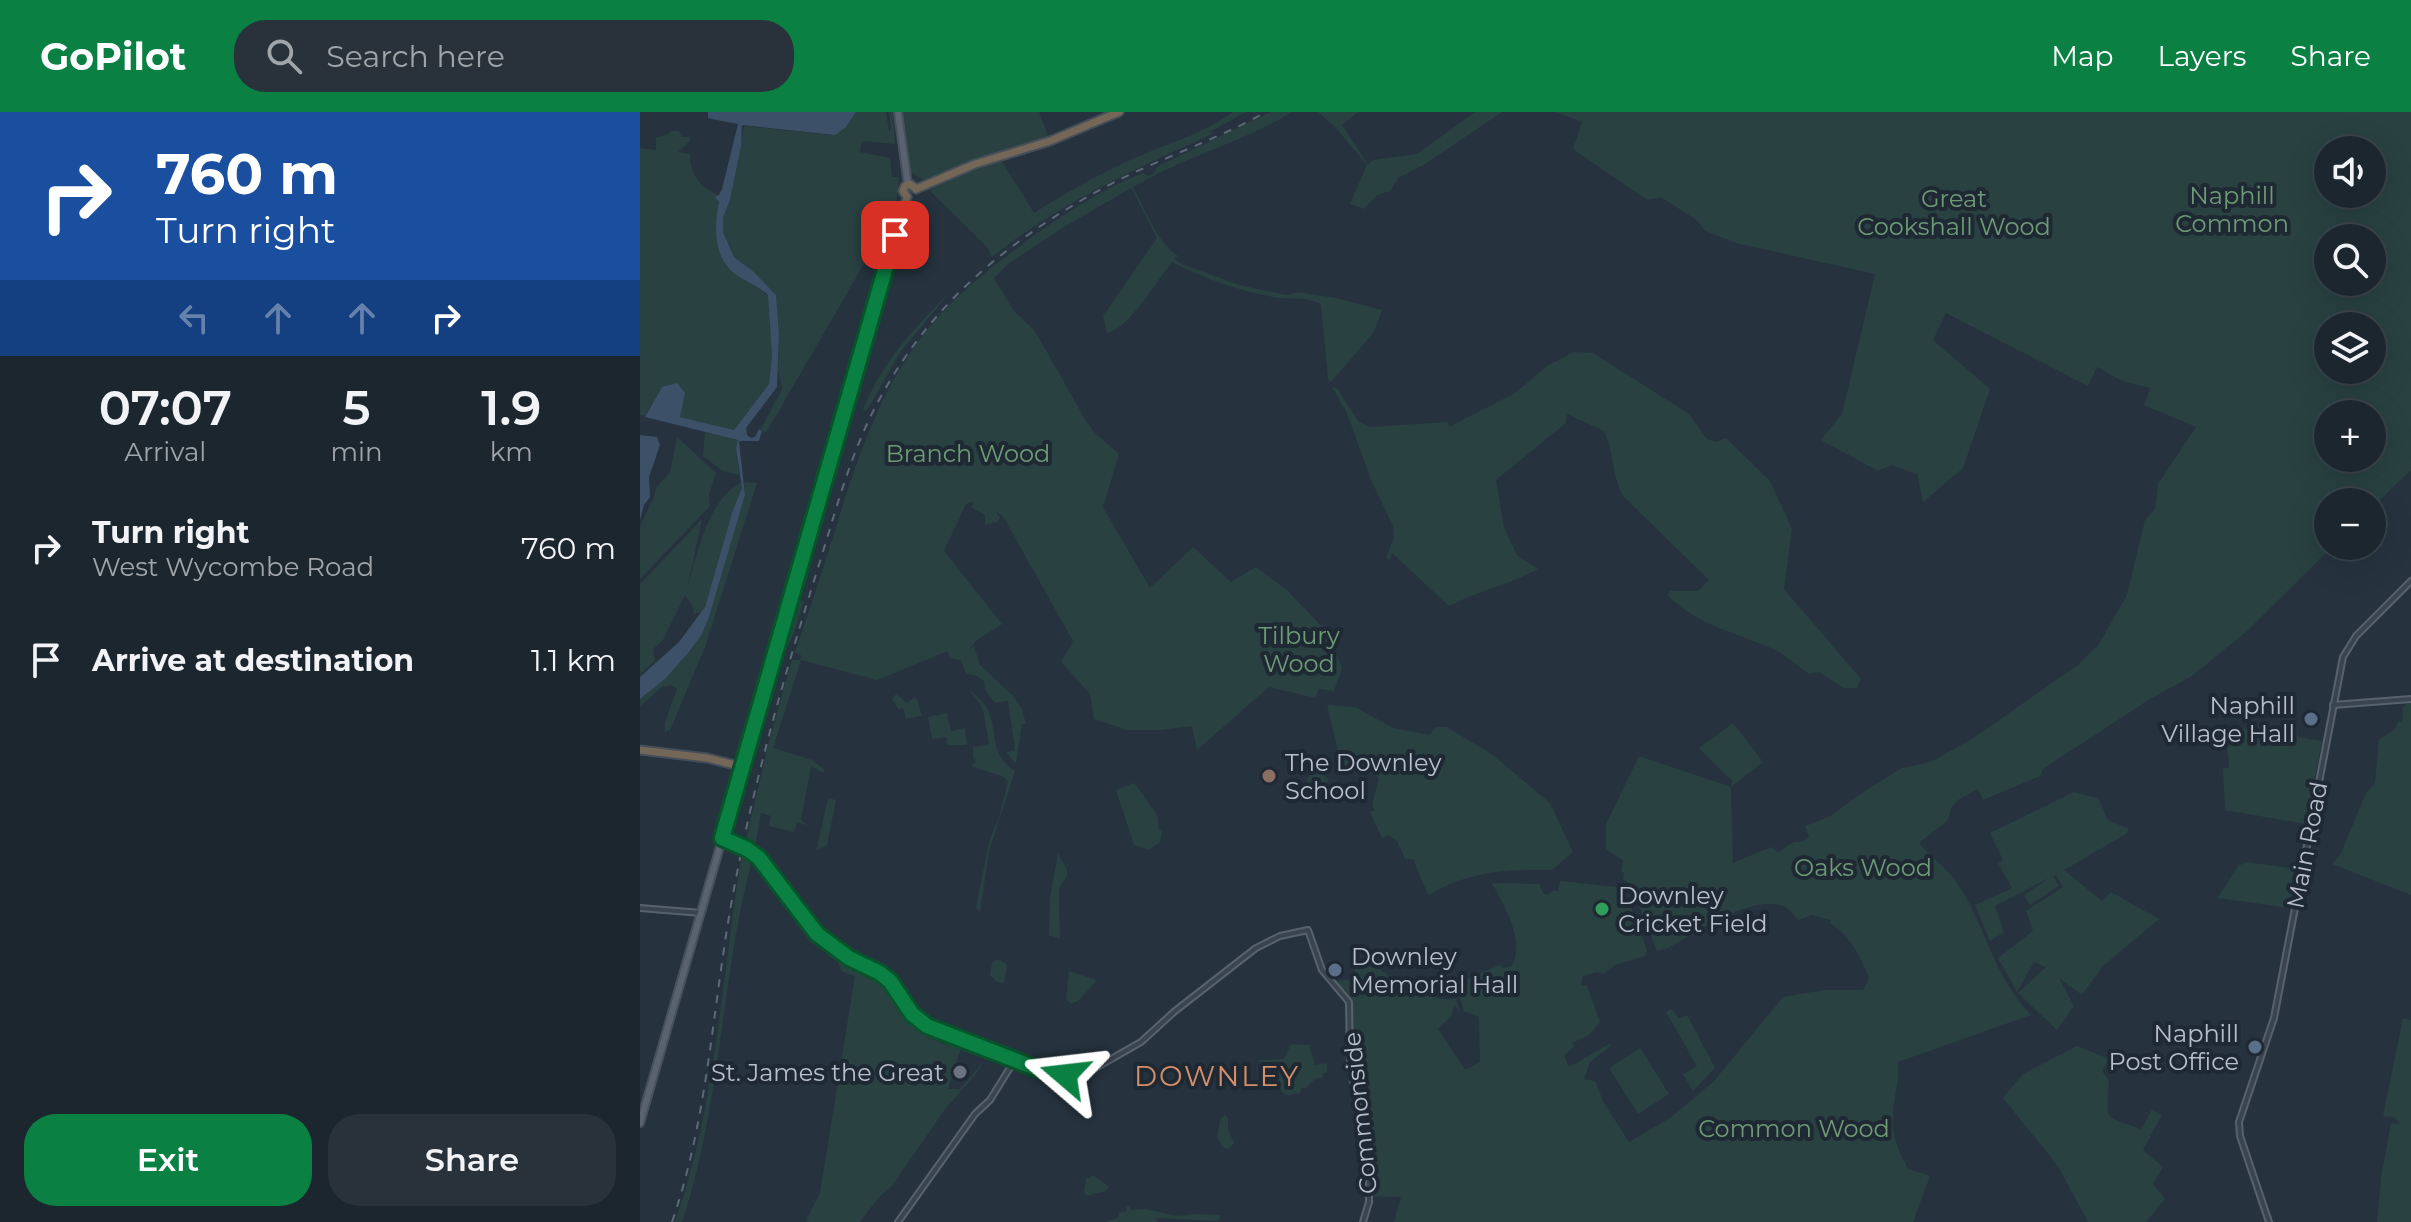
<!DOCTYPE html>
<html lang="en">
<head>
<meta charset="utf-8">
<style>
	:root { --surface:#1c262f; --page:#29323b; --text:#f1f3f6; --muted:#a0a5aa; --line:#3a434b; --accent:#0b8043 }
	body { margin:0; font-family:Montserrat,sans-serif; background:var(--page); color:var(--text); height:100vh; display:flex; flex-direction:column; font-size:30px; white-space:nowrap }
	* { box-sizing:border-box; margin:0 }
	p { font-size:26px; color:var(--muted) }
	.icon { flex:none; width:44px; height:44px; fill:none; stroke:currentColor; stroke-width:2; stroke-linecap:round; stroke-linejoin:round }
	.map { position:relative; flex:1; overflow:hidden }
	.details { display:flex; flex-direction:column; background:var(--surface); width:640px }
	.details>* { flex:none }
	.hud { background:#1a4fa0; color:#fff; overflow:hidden }
	.controls { position:absolute; left:1674px; top:24px; display:grid; gap:16px }
	.controls a { display:grid; place-items:center; width:72px; height:72px; border-radius:50%; background:var(--surface); box-shadow:0 8px 32px #0002,0 0 0 2px var(--line); font-size:40px }
	.pin { position:absolute; display:grid; place-items:center; width:68px; height:68px; color:#fff; margin:-34px; border-radius:16px; box-shadow:0 4px 12px #0006 }
	.me { position:absolute; width:88px; margin:-44px; rotate:287deg; stroke-linejoin:round; filter:drop-shadow(0 0 6px #0008) }
	.turn { display:flex; align-items:center; gap:28px; height:168px; padding:0 24px; font-size:36px }
	.turn .icon { width:104px; height:104px; stroke-width:2.5 }
	.turn b { display:block; font-size:56px; line-height:68px }
	.lanes { display:flex; align-items:center; height:76px; padding:0 24px; background:#0003; justify-content:center; gap:40px; direction:ltr }
	.lanes .off { opacity:.35 }
	.eta { display:flex; justify-content:space-evenly; align-items:center; height:136px; text-align:center }
	.eta b { font-size:48px; font-weight:600; line-height:56px }
	.primary-button { display:flex; gap:16px; margin-top:auto; padding:16px 24px }
	.primary-button a { flex:1; height:92px; border-radius:32px; background:var(--accent); color:#fff; font-size:32px; font-weight:600; line-height:92px; text-align:center }
	.primary-button a+a { background:var(--page); color:var(--text) }
	ul { padding:0; list-style:none }
	li { display:flex; align-items:center; gap:24px; height:112px; padding:0 24px }
	li div { flex:1 }
	li b { display:block; font-size:30px }
	li em { font-style:normal }
	header { display:flex; align-items:center; gap:48px; box-sizing:border-box; height:112px; padding:0 40px; background:var(--accent); color:#fff }
	header strong { font-size:38px }
	nav { display:flex; gap:44px; margin-inline-start:auto; font-size:28px }
	.search { width:560px; height:72px; background:var(--page); display:flex; align-items:center; gap:20px; box-sizing:border-box; padding:0 28px; border-radius:32px; color:var(--muted); font-size:30px }
	main { display:flex; flex:1; min-height:0 }
	.map>svg:first-child { display:block }
	.green { fill:#294141; fill-rule:evenodd }
	.water { fill:#3c5167 }
	.lines { fill:none; stroke-linecap:round; stroke-linejoin:round }
	.minor-casing { stroke:#58626d; stroke-width:8 }
	.major-casing { stroke:#47505b; stroke-width:10 }
	.highway-casing { stroke:#454f5a; stroke-width:11 }
	.minor { stroke:#3a444f; stroke-width:4 }
	.major { stroke:#58636f; stroke-width:6 }
	.highway { stroke:#756757; stroke-width:7 }
	.rail { stroke:#5c6976; stroke-width:2; stroke-dasharray:8 8; stroke-linecap:butt }
	.minor-bridge-casing { stroke:#58626d; stroke-width:8; stroke-linecap:butt }
	.minor-bridge { stroke:#3a444f; stroke-width:4 }
	.route-casing { stroke:#07532c; stroke-width:20 }
	.route { stroke:#0b8043; stroke-width:14 }
	.service-dot { fill:#5c6f8a; stroke:#1f2934; stroke-width:3 }
	.education-dot { fill:#8d6e63; stroke:#1f2934; stroke-width:3 }
	.leisure-dot { fill:#2e9e5b; stroke:#1f2934; stroke-width:3 }
	.worship-dot { fill:#6b7280; stroke:#1f2934; stroke-width:3 }
	.labels { text-anchor:middle; dominant-baseline:central; stroke-width:8; stroke-linejoin:round; paint-order:stroke }
	.park-label { font-size:24px; fill:#6e9a75; stroke:#1f2934 }
	.poi-label { font-size:24px; fill:#b7bfca; stroke:#1f2934; text-anchor:end }
	.street-label { font-size:24px; fill:#b7bfca; stroke:#1f2934 }
	.quarter-label { font-size:28px; letter-spacing:2px; fill:#d28f69; stroke:#1f2934 }
</style>
</head>
<body>
<header>
<strong>GoPilot</strong>
<div class="search"><svg class="icon" aria-label="search" viewBox="0 0 24 24"><circle cx="10" cy="10" r="6"/><path d="M15 15l6 6"/></svg>Search here</div>
<nav><a>Map</a><a>Layers</a><a>Share</a></nav>
</header>
<main>
<section class="details">
<div class="hud">
<div class="turn"><svg class="icon" aria-label="right" viewBox="0 0 24 24"><path d="M7 20v-9h11M14 6l5 5-5 5"/></svg><div><b>760 m</b>Turn right</div></div>
<div class="lanes"><svg class="icon off" aria-label="left" viewBox="0 0 24 24"><path d="M17 20v-9H6M10 6l-5 5 5 5"/></svg><svg class="icon off" aria-label="ahead" viewBox="0 0 24 24"><path d="M12 20V5M6 11l6-6 6 6"/></svg><svg class="icon off" aria-label="ahead" viewBox="0 0 24 24"><path d="M12 20V5M6 11l6-6 6 6"/></svg><svg class="icon" aria-label="right" viewBox="0 0 24 24"><path d="M7 20v-9h11M14 6l5 5-5 5"/></svg></div>
</div>
<div class="eta">
<div><b>07:07</b><p>Arrival</p></div>
<div><b>5</b><p>min</p></div>
<div><b>1.9</b><p>km</p></div>
</div>
<ul>
<li><svg class="icon" aria-label="right" viewBox="0 0 24 24"><path d="M7 20v-9h11M14 6l5 5-5 5"/></svg><div><b>Turn right</b><p>West Wycombe Road</p></div><em>760 m</em></li>
<li><svg class="icon" aria-label="arrive" viewBox="0 0 24 24"><path d="M6 21V4h12l-3 4 3 4H6"/></svg><div><b>Arrive at destination</b></div><em>1.1 km</em></li>
</ul>
<div class="primary-button"><a>Exit</a><a>Share</a></div>
</section>
<div class="map">
<svg width="1771" height="1110" viewBox="0 0 1771 1110">
	<rect width="100%" height="100%" fill="#26333f"/>
	<!-- green -->
	<g class="green">
		<path d="M216 0H246L249 19 251 18 249 0H253L255 32 222 29 220 40 250 46 252 65H259L256 96 259 97 252 122 239 126 126 321 121 317 142 277 138 258 139 221 136 183 114 160 94 145 83 120V106L90 88 104 14 191 23 206 15Z"/>
		<path d="M263 0H399L409 26 342 46 283 68 271 60Z"/>
		<path d="M593 0H606L570 20 574 21C496 57 419 91 352 145L348 136 290 79 297 72 361 48 394 101C429 79 465 58 504 42 538 28 561 22 593 0Z"/>
		<path d="M631 0H652C602 31 544 45 493 75 505 97 516 129 538 144L534 147 542 152 599 173 646 183 658 180 696 186 742 198 734 220 692 269 689 270 688 266 681 193C669 184 653 188 639 186 602 180 565 167 532 150 516 169 490 216 467 221L463 204 517 126 491 76 424 115 368 152 354 166 373 198 395 219 445 307 455 321 479 342 463 395 510 476 553 435 591 470 616 455 647 478 687 520 702 556 694 579 679 577 675 586 629 575 557 638 552 614 521 618H487L454 607 450 582 421 550 433 529 364 406 356 399 360 406 357 410 345 413V403L331 395 334 389 326 392 304 439 362 512 337 528 329 537 334 534 340 553 373 584 382 597 386 612H382L376 652 366 640 375 638 368 589 355 591 345 578 344 569 335 563 326 562 321 548 309 546 308 539 237 568 161 548 133 636 172 648 185 658 183 661 171 654 161 708 168 714 157 710 154 720 129 714 131 704 121 701 115 735 105 732 129 629 152 548H160L161 543 155 540C168 502 181 464 193 425 215 352 239 277 288 217 314 184 350 156 383 132 419 105 461 77 503 61L508 64 513 62 518 54Z"/>
		<path d="M678 0H718L702 13 728 53 733 48 777 42 835 0H862L785 52 758 66 750 79 737 83 724 97 710 92 727 53 696 16Z"/>
		<path d="M915 0H1771V358L1732 396V390H1688V434H1693L1607 519 1552 564 1510 587 1403 657 1400 664 1343 688 1338 677 1318 688 1312 694 1308 708 1279 731C1291 745 1308 757 1318 772 1346 815 1353 864 1391 903L1258 950C1260 972 1251 993 1253 1015 1254 1030 1261 1043 1268 1057L1290 1064 1273 1110H754L761 1085 733 1084 729 1038 713 954 712 894 697 869 716 867 715 855H723L728 849C756 869 782 889 816 887L820 901 814 892 812 903 798 917 825 958 840 950 839 905 824 899 820 886 824 878 819 870 860 853 864 856 872 854C885 826 865 796 852 771L899 772 903 781 907 783 914 778 918 779 920 769 976 775 989 789 1007 838 1005 844 975 853 964 862 957 860 943 864 941 873 947 874 960 910 949 923 932 931 934 935 924 943 929 955 969 932 972 933 950 950 944 967 955 969 964 991 989 1030 1030 1006 1074 969 1143 885 1184 878H1223L1229 866C1219 842 1212 826 1190 811L1191 808 1171 803 1159 808C1154 804 1151 798 1145 795 1112 781 1058 820 1026 837L1017 839 991 774 983 767 984 760 981 761 983 748 966 738V712L999 644 1091 675 1092 669 1059 636 1093 611 1123 650 1091 675 1093 751 1131 735 1138 740 1154 730H1162L1169 725 1165 714 1189 705 1220 682 1262 656 1291 650 1335 625 1439 552 1459 532 1487 483 1505 408 1515 397 1518 372 1556 315 1504 293 1510 276 1482 269 1457 255 1448 274 1306 201 1293 228 1350 277 1323 356 1283 390 1277 362 1252 353 1238 359 1181 328 1202 302 1235 162 1096 131 1065 119 1058 109 1021 85 1007 88 933 37 942 10ZM1688 38H1732V82H1688ZM1688 126H1732V170H1688ZM1688 214H1732V258H1688ZM1688 302H1732V346H1688Z"/>
		<path d="M32 19H39L42 25H50V29L38 40 50 42C50 61 60 77 79 83 77 120 69 140 103 167 112 174 122 176 129 186L132 244 129 272 94 318 40 305 22 275 5 304 0 303V36L16 38V25L27 23Z"/>
		<path d="M311 179 261 239 229 295 226 299 223 298C242 250 275 215 311 179Z"/>
		<path d="M934 240 953 241 1049 302 1067 327 1076 330 1086 326 1130 369 1152 417 1144 477 1221 567 1217 576H1203L1179 560 1169 562C1159 555 1149 546 1139 540 1102 521 1057 515 1028 483L1030 479H1058L1069 468 984 385C971 365 975 341 964 319L927 302 926 311 856 368 864 416 877 443 898 457C869 473 838 479 809 494L752 441 750 447 746 446 754 426 753 414 731 368 707 301 692 275 698 277 718 309 730 315 808 310 809 315 875 281 907 254Z"/>
		<path d="M65 320 99 328 96 338 99 363 83 359 63 344Z"/>
		<path d="M37 325 76 361 69 382 70 394 0 467V414L14 385 16 376 30 360Z"/>
		<path d="M101 370 102 375 63 500 54 502 52 493 45 483 23 528 13 537 15 549 0 562V472L62 407 47 478C58 441 65 392 101 370Z"/>
		<path d="M104 370 117 371 65 535 30 618 25 620V610L37 577 31 573 22 575 0 594V587L31 561 61 522 105 383Z"/>
		<path d="M158 488 164 490 150 531 142 530 155 490 156 492 159 491Z"/>
		<path d="M329 577C335 583 343 589 347 596 359 620 348 641 375 659L349 739 340 800 336 796 349 730 359 705 368 670 364 665 331 654 336 649 333 646V635L349 632 343 597Z"/>
		<path d="M256 582 267 591 276 585 282 604 266 607 263 596 258 597 252 587Z"/>
		<path d="M1767 591H1771V783L1692 752 1701 741 1726 681 1735 671 1739 628 1755 617 1758 610H1762L1763 596Z"/>
		<path d="M687 593 715 595 753 616 790 623 796 615H807L853 643 910 691 933 740 912 758C863 757 831 759 788 783L773 747H765L757 729 748 723 742 726 730 700 735 698 732 694 739 666 733 661 703 660Z"/>
		<path d="M307 601 311 619 325 616 327 633H307L306 625 292 627 288 605Z"/>
		<path d="M1657 615 1658 625 1682 629 1666 712 1585 698 1583 656H1588L1589 652 1585 617Z"/>
		<path d="M673 657 689 667 679 684 663 675Z"/>
		<path d="M494 671 517 702 519 718 522 719 520 730 509 738 494 733 476 678Z"/>
		<path d="M1434 680 1458 686 1468 708 1489 717 1486 722 1424 758 1462 789 1471 780 1519 807 1462 855 1442 883 1419 866 1434 894 1417 918 1378 881 1406 855 1394 850 1377 880 1358 846 1393 819 1386 799 1423 775 1416 763 1413 764 1419 774 1390 793 1384 783 1409 766 1355 794 1364 820 1350 829 1335 793 1372 776 1358 751 1363 748 1350 721Z"/>
		<path d="M188 686 196 688 187 733 176 739Z"/>
		<path d="M102 741 113 745C80 865 82 992 42 1110H35C76 995 82 862 102 741Z"/>
		<path d="M418 741 427 758V763L419 777 420 827 409 823 410 785Z"/>
		<path d="M1607 750 1654 757 1655 765 1650 796 1578 786 1598 754Z"/>
		<path d="M189 837C195 839 244 867 249 873 269 891 260 903 292 918L288 925 303 932 322 933 308 977H320L345 948 335 963 305 997 252 1074 238 1086 220 1110H169L166 1108 180 1081 215 864 201 859 196 844 189 840Z"/>
		<path d="M358 847 367 852 364 871 357 870 350 863 352 851Z"/>
		<path d="M429 859 457 868 439 888 431 892 426 887Z"/>
		<path d="M1031 897 1039 906 1047 903 1075 956 1053 979 1043 962 1057 954 1026 900Z"/>
		<path d="M1763 906 1771 908V1110H1737L1741 1066 1751 1011 1759 1012 1755 1005 1743 1004Z"/>
		<path d="M651 932 669 933 675 953 687 951V960L683 962 684 965 675 967 666 976H661L660 981 647 983 642 980 637 970H622L619 948 644 947Z"/>
		<path d="M1437 934 1469 947 1462 959 1469 969C1466 1013 1464 1002 1501 1018L1512 997 1522 1003 1511 1023 1507 1021 1511 1024 1503 1038 1523 1055 1513 1072 1525 1087 1506 1110H1448L1418 1054 1363 986 1383 962Z"/>
		<path d="M1000 936 1029 982 998 1002 969 956Z"/>
		<path d="M585 1003 588 1006V1017L594 1031 589 1037 584 1036 577 1026 580 1007Z"/>
		<path d="M453 1063 469 1075 466 1079 446 1084 444 1080 446 1067Z"/>
		<path d="M489 1094 491 1098 505 1097 538 1104 555 1102 580 1103V1106L577 1109 515 1106 518 1110H465L479 1105 478 1101 487 1099 486 1095Z"/>
	</g>
	<!-- water -->
	<g class="water">
		<path d="M68 0H216L206 15 195 23 102 13 101 34 90 88 83 106V120L94 145 114 160 136 183 139 221 137 275 106 316 107 323 111 326 115 325 119 317 122 319 119 329H99L105 383 69 505 62 522 48 541 26 566 0 587V565L39 530 65 495 93 398 102 376 96 337 98 328 5 305 22 275 37 271 45 281 40 305 94 318 129 272 132 244 128 183C118 174 106 170 95 162 73 145 74 114 79 90L75 85 79 83 82 77 98 12 72 7 68 6Z"/>
		<path d="M0 323 17 325 20 333 9 365 10 385 4 393 0 408Z"/>
	</g>
	<g class="lines">
		<!-- minor casing -->
		<g class="minor-casing">
			<g id="minor">
				<path d="M1693 593 1771 587"/>
				<path d="M82 726 96 733"/>
				<path d="M107 737 119 746 183 827 218 852 245 864 256 876 272 902 297 918 412 961 439 962 452 958 501 930 535 899 616 836 640 824 668 818 682 858 709 890 710 951 729 1059V1090L723 1110"/>
				<path d="M0 796 61 801"/>
				<path d="M258 1110 335 1002 350 988 376 946"/>
				<path d="M1629 1110 1600 1024 1599 1010 1634 906 1703 545 1716 524 1771 469"/>
			</g>
		</g>
		<!-- major casing -->
		<g class="major-casing">
			<g id="major">
				<path d="M258 0 268 73"/>
				<path d="M0 1011 103 655"/>
			</g>
		</g>
		<!-- highway casing -->
		<g class="highway-casing">
			<g id="highway">
				<path d="M276 77 335 52 410 29 479 0"/>
				<path d="M267 85 263 79 265 74 270 72 276 77"/>
				<path d="M0 638 67 646 103 655 267 85"/>
			</g>
		</g>
		<!-- minor -->
		<use href="#minor" class="minor"/>
		<!-- major -->
		<use href="#major" class="major"/>
		<!-- highway -->
		<use href="#highway" class="highway"/>
		<!-- rail -->
		<path class="rail" d="M32 1110C67 1009 72 903 90 799 110 683 142 571 177 459 195 402 210 341 239 288 267 236 304 191 349 153 392 117 441 86 491 62 536 41 583 24 626 0"/>
		<!-- minor-bridge casing -->
		<g class="minor-bridge-casing">
			<path id="minor-bridge" d="M96 733 107 737"/>
		</g>
		<!-- minor-bridge -->
		<use href="#minor-bridge" class="minor-bridge"/>
	</g>
	<g class="lines">
		<!-- route casing -->
		<g class="route-casing">
			<path id="route" d="M255 123 82 726 107 737 119 746 177 822 209 846 240 861 250 869 272 902 287 914 398 957 425 963"/>
		</g>
		<!-- route -->
		<use href="#route" class="route"/>
	</g>
	<!-- markers -->
	<g class="service-dot">
		<circle cx="1671" cy="607" r="8"/>
		<circle cx="695" cy="858" r="8"/>
		<circle cx="1615" cy="935" r="8"/>
	</g>
	<circle class="education-dot" cx="629" cy="664" r="8"/>
	<circle class="leisure-dot" cx="962" cy="797" r="8"/>
	<circle class="worship-dot" cx="320" cy="960" r="8"/>
	<g class="labels">
		<!-- park labels -->
		<g class="park-label">
			<text x="1592" y="83">Naphill<tspan x="1592" dy="28">Common</tspan></text>
			<text x="1314" y="86">Great<tspan x="1314" dy="28">Cookshall Wood</tspan></text>
			<text x="328" y="341">Branch Wood</text>
			<text x="659" y="523">Tilbury<tspan x="659" dy="28">Wood</tspan></text>
			<text x="1223" y="755">Oaks Wood</text>
			<text x="1154" y="1016">Common Wood</text>
		</g>
		<!-- poi labels -->
		<g class="poi-label">
			<text x="1655" y="593">Naphill<tspan x="1655" dy="28">Village Hall</tspan></text>
			<text x="645" y="650" text-anchor="start">The Downley<tspan x="645" dy="28">School</tspan></text>
			<text x="978" y="783" text-anchor="start">Downley<tspan x="978" dy="28">Cricket Field</tspan></text>
			<text x="711" y="844" text-anchor="start">Downley<tspan x="711" dy="28">Memorial Hall</tspan></text>
			<text x="1599" y="921">Naphill<tspan x="1599" dy="28">Post Office</tspan></text>
			<text x="304" y="960">St. James the Great</text>
		</g>
		<!-- street labels -->
		<g class="street-label">
			<text transform="translate(1667 733) rotate(-79)">Main Road</text>
			<text transform="translate(720 1001) rotate(-96)">Commonside</text>
		</g>
		<!-- quarter labels -->
		<g class="quarter-label">
			<text x="577" y="964">DOWNLEY</text>
		</g>
	</g>
</svg>
<div class="controls">
<a><svg class="icon" aria-label="sound" viewBox="0 0 24 24"><path d="M4 9h4l5-4v14l-5-4H4zM17 9q2 3 0 6"/></svg></a>
<a><svg class="icon" aria-label="search" viewBox="0 0 24 24"><circle cx="10" cy="10" r="6"/><path d="M15 15l6 6"/></svg></a>
<a><svg class="icon" aria-label="layers" viewBox="0 0 24 24"><path d="M12 4l9 5-9 5-9-5zM3 14l9 5 9-5"/></svg></a>
<a>+</a>
<a>−</a>
</div>
<div class="pin" style="left:255px;top:123px;background:#d93025"><svg class="icon" aria-label="arrive" viewBox="0 0 24 24"><path d="M6 21V4h12l-3 4 3 4H6"/></svg></div>
<svg class="me" style="left:425px;top:963px" viewBox="-20 -20 40 40"><path d="M0-17L14 15 0 8-14 15z" fill="#0b8043" stroke="#fff" stroke-width="4"/></svg>
</div>
</main>
</body>
</html>
